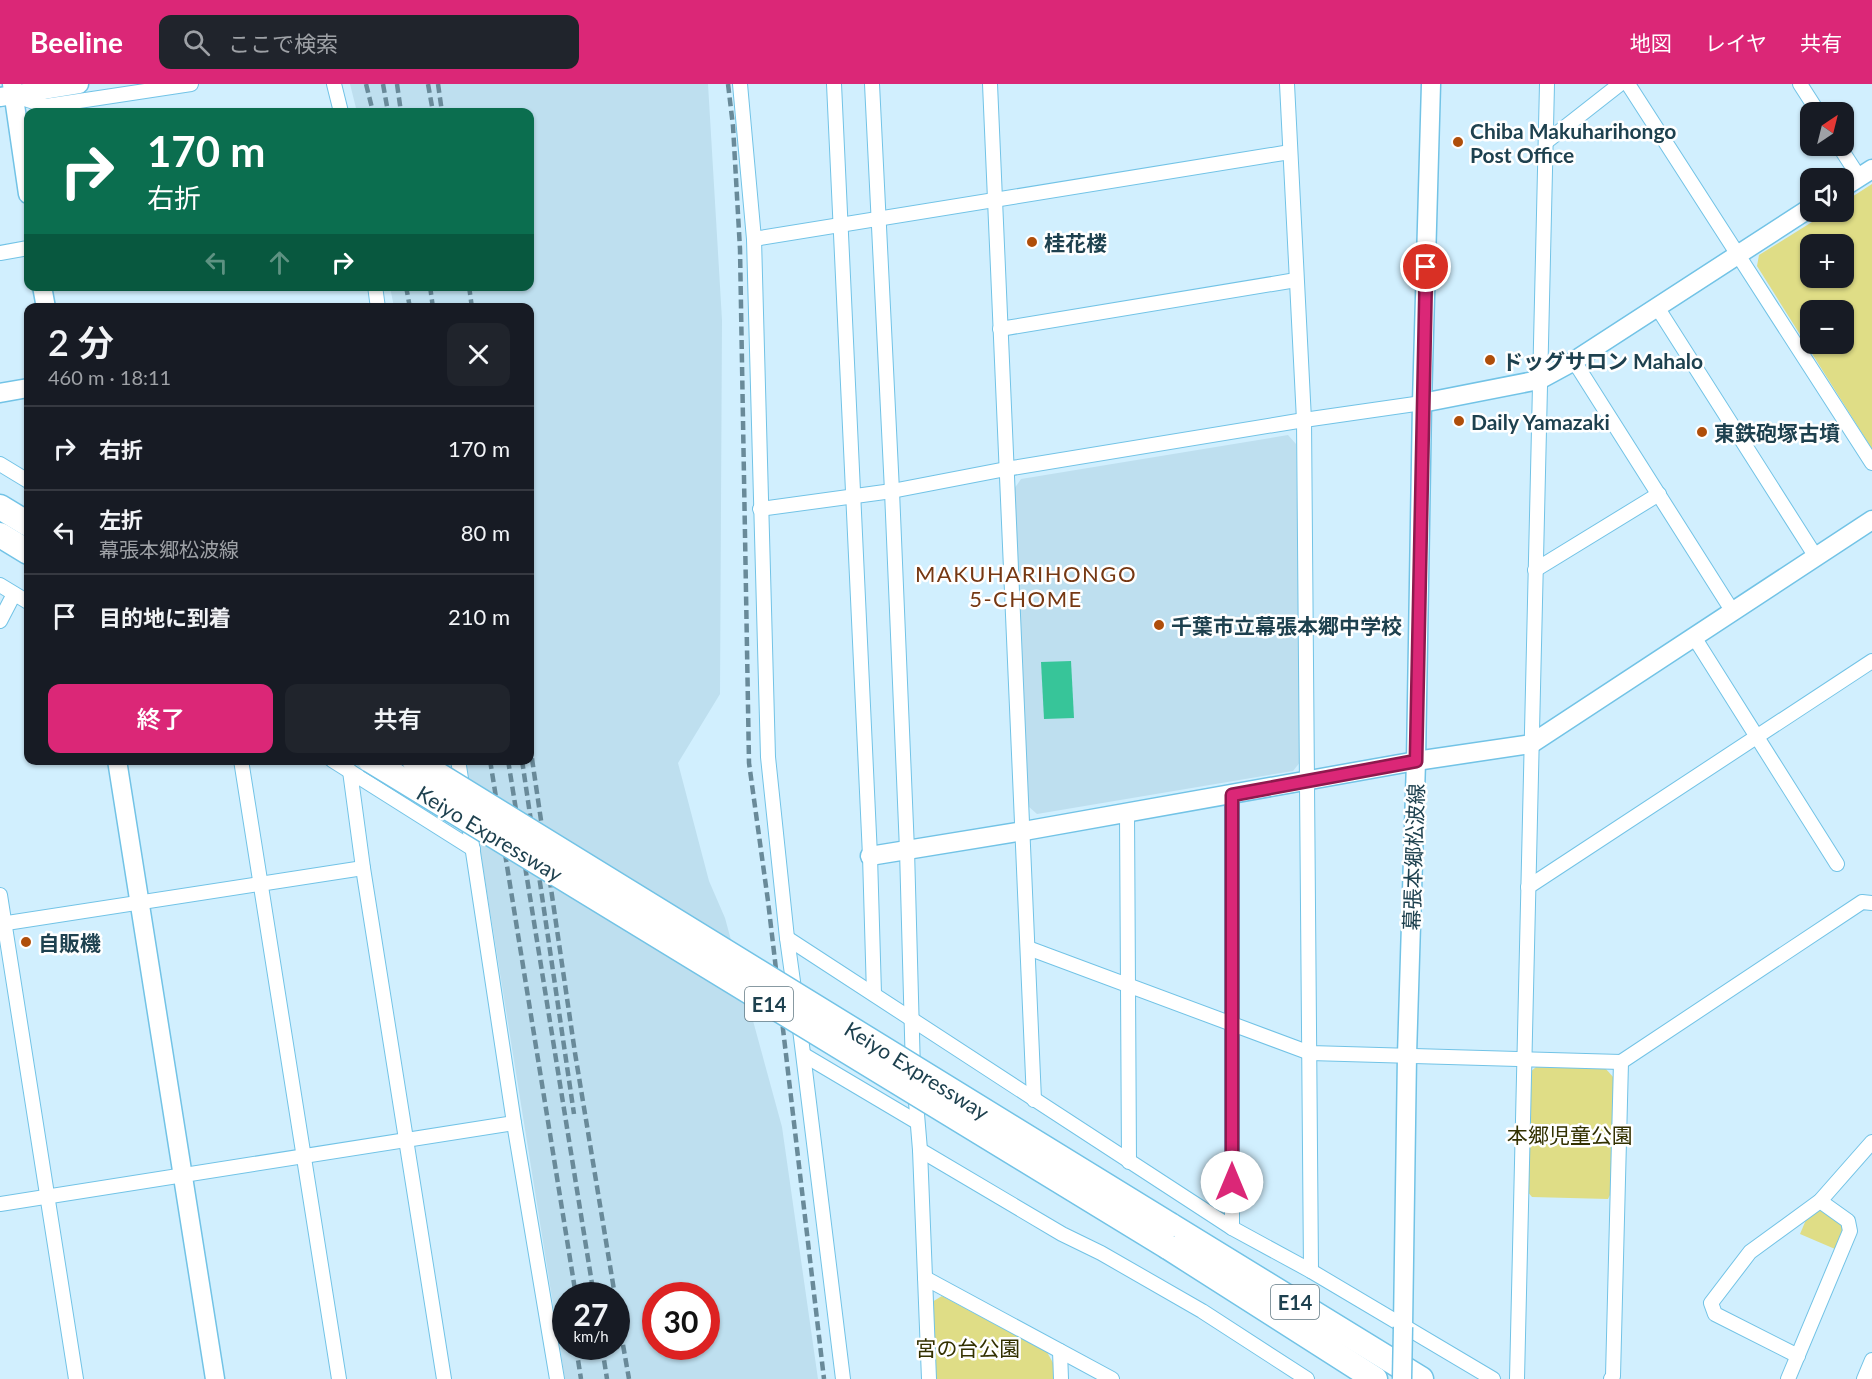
<!DOCTYPE html>
<html lang="ja">
<head>
<meta charset="utf-8">
<style>
	:root { --surface:#171b24; --page:#20242c; --text:#f1f3f6; --muted:#9ea1a6; --line:#363941; --accent:#db2777 }
	body { margin:0; font-family:Lato,"Noto Sans JP",sans-serif; background:var(--page); color:var(--text); height:100vh; display:flex; flex-direction:column; font-size:22px; white-space:nowrap }
	* { box-sizing:border-box; margin:0 }
	p { font-size:20px; color:var(--muted) }
	.icon { flex:none; width:33px; height:33px; fill:none; stroke:currentColor; stroke-width:2; stroke-linecap:round; stroke-linejoin:round }
	.map { position:relative; flex:1; overflow:hidden }
	.drawer { position:absolute; left:24px; top:219px; width:510px; height:462px; display:flex; flex-direction:column; background:var(--surface); border-radius:12px; box-shadow:0 2px 4px #0004 }
	.drawer>* { flex:none }
	.top-card { position:absolute; left:24px; top:24px; width:510px; height:183px; border-radius:12px; box-shadow:0 2px 4px #0004; background:#0b6e4f; color:#fff; overflow:hidden }
	.needle { width:39px; rotate:35deg }
	.fabs { position:absolute; left:1800px; top:18px; display:grid; gap:12px }
	.fabs a { display:grid; place-items:center; width:54px; height:54px; border-radius:12px; background:var(--surface); box-shadow:0 2px 4px #0004; font-size:30px }
	.speed { position:absolute; left:552px; top:1198px; display:flex; gap:12px; font-size:30px; font-weight:700; text-align:center }
	.speed>* { display:grid; place-content:center; width:78px; height:78px; border-radius:50%; background:var(--surface); box-shadow:0 2px 4px #0004; line-height:1 }
	.speed small { font-size:15px; font-weight:400 }
	.speed .limit { border:9px solid #d22; background:#fff; color:#111 }
	.pin { position:absolute; display:grid; place-items:center; width:51px; height:51px; color:#fff; margin:-26px; border:3px solid #fff; border-radius:50%; box-shadow:0 2px 6px #0007 }
	.me { position:absolute; width:66px; margin:-33px; rotate:0deg; stroke-linejoin:round; filter:drop-shadow(0 0 4px #0008) }
	.turn { display:flex; align-items:center; gap:21px; height:126px; padding:0 24px; font-size:27px }
	.turn .icon { width:78px; height:78px; stroke-width:2.5 }
	.turn b { display:block; font-size:42px; line-height:51px }
	.lanes { display:flex; align-items:center; height:57px; padding:0 24px; background:#0003; justify-content:center; gap:30px; direction:ltr }
	.lanes .off { opacity:.35 }
	.round { display:grid; place-items:center; flex:none; width:63px; height:63px; border-radius:12px; background:var(--page) }
	.summary { display:flex; align-items:center; justify-content:space-between; height:102px; padding:0 24px }
	h1 { font-size:36px; font-weight:600; line-height:45px }
	.primary-button { display:flex; gap:12px; margin-top:auto; padding:12px 24px }
	.primary-button a { flex:1; height:69px; border-radius:12px; background:var(--accent); color:#fff; font-size:24px; font-weight:600; line-height:69px; text-align:center }
	.primary-button a+a { background:var(--page); color:var(--text) }
	ul { padding:0; list-style:none }
	li { display:flex; align-items:center; gap:18px; height:84px; padding:0 24px; border-top:2px solid var(--line) }
	li div { flex:1 }
	li b { display:block; font-size:22px }
	li em { font-style:normal }
	header { display:flex; align-items:center; gap:36px; box-sizing:border-box; height:84px; padding:0 30px; background:var(--accent); color:#fff }
	header strong { font-size:28px }
	nav { display:flex; gap:33px; margin-inline-start:auto; font-size:21px }
	.search { width:420px; height:54px; background:var(--page); display:flex; align-items:center; gap:15px; box-sizing:border-box; padding:0 21px; border-radius:12px; color:var(--muted); font-size:22px }
	.map>svg:first-child { display:block }
	.built { fill:#bedfef; fill-rule:evenodd }
	.green { fill:#dfdd86; fill-rule:evenodd }
	.water { fill:#37c599 }
	.lines { fill:none; stroke-linecap:round; stroke-linejoin:round }
	.street-casing { stroke:#72c3e6; stroke-width:16 }
	.secondary-casing { stroke:#72c3e6; stroke-width:21 }
	.highway-casing { stroke:#72c3e6; stroke-width:27 }
	.street { stroke:#fff; stroke-width:14 }
	.secondary { stroke:#fff; stroke-width:18 }
	.highway { stroke:#fff; stroke-width:24 }
	.rail { stroke:#698a99; stroke-width:4.5; stroke-dasharray:9 4.5; stroke-linecap:butt }
	.secondary-bridge-casing { stroke:#72c3e6; stroke-width:21; stroke-linecap:butt }
	.highway-bridge-casing { stroke:#72c3e6; stroke-width:27; stroke-linecap:butt }
	.secondary-bridge { stroke:#fff; stroke-width:18 }
	.highway-bridge { stroke:#fff; stroke-width:24 }
	.route-casing { stroke:#8e194d; stroke-width:15 }
	.route { stroke:#db2777; stroke-width:10 }
	.poi-dot { fill:#af4e0a; stroke:#fff; stroke-width:2 }
	.labels { text-anchor:middle; dominant-baseline:central; stroke-width:5; stroke-linejoin:round; paint-order:stroke }
	.shield { fill:#fff; stroke:#627a84; stroke-width:1.5 }
	.shield-label { font-size:20px; font-weight:bold; fill:#1e414f }
	.poi-label { font-size:21px; font-weight:bold; fill:#1e414f; stroke:#fff; text-anchor:start }
	.street-label { font-size:21px; fill:#1e414f; stroke:#fff }
	.park-label { font-size:21px; fill:#333100; stroke:#fff }
	.neighbourhood-label { font-size:22px; letter-spacing:1.5px; fill:#763813; stroke:#fff }
</style>
</head>
<body>
<header>
<strong>Beeline</strong>
<div class="search"><svg class="icon" aria-label="search" viewBox="0 0 24 24"><circle cx="10" cy="10" r="6"/><path d="M15 15l6 6"/></svg>ここで検索</div>
<nav><a>地図</a><a>レイヤ</a><a>共有</a></nav>
</header>
<div class="map">
<svg width="1872" height="1295" viewBox="0 0 1872 1295">
	<rect width="100%" height="100%" fill="#d1effe"/>
	<!-- built -->
	<g class="built">
		<path d="M350 0H708L722 236 720 610 678 679 709 797 725 834 782 1043 818 1295H565L466 677 530 676V224L394 223 390 203 530 202V28H357ZM566 1212H616V1263H566ZM656 1212H706V1263H656Z"/>
		<path d="M1288 351 1296 360 1301 677 1293 687 1037 730 1028 722 1014 405 1021 395Z"/>
	</g>
	<!-- green -->
	<g class="green">
		<path d="M1872 100V365L1757 182 1759 171 1828 128H1844V118ZM1810 160H1844V194H1810ZM1810 226H1844V260H1810Z"/>
		<path d="M1536 983 1605 984 1614 994 1612 1107 1608 1115 1532 1113 1527 1107 1528 990Z"/>
		<path d="M1811 1124 1823 1125 1842 1140V1147L1835 1165 1800 1150Z"/>
		<path d="M942 1212 1047 1268 1053 1279 1054 1295H935L932 1218Z"/>
	</g>
	<!-- water -->
	<path class="water" d="M1071 577 1074 634 1044 635 1041 578Z"/>
	<g class="lines">
		<!-- street casing -->
		<g class="street-casing">
			<g id="street">
				<path d="M334 0 341 28"/>
				<path d="M740 0 754 155 768 673 787 854 795 912"/>
				<path d="M834 0 870 772 874 910"/>
				<path d="M872 0 892 407 907 766 913 987"/>
				<path d="M990 0 1034 1016"/>
				<path d="M1287 0 1304 336 1311 1187"/>
				<path d="M1628 0 1872 379"/>
				<path d="M1800 0 1818 28"/>
				<path d="M16 12 46 22 191 0"/>
				<path d="M1546 58 1620 0"/>
				<path d="M1839 62 1859 93"/>
				<path d="M754 155 1290 68"/>
				<path d="M0 169 28 164"/>
				<path d="M375 202 378 224"/>
				<path d="M1657 223 1816 473"/>
				<path d="M1000 245 1296 196"/>
				<path d="M1574 277 1733 528"/>
				<path d="M0 380 28 397"/>
				<path d="M760 425 892 407 1006 385 1304 336 1422 319"/>
				<path d="M1535 486 1659 410"/>
				<path d="M0 501 28 518"/>
				<path d="M0 537 14 510"/>
				<path d="M1694 553 1837 780"/>
				<path d="M241 676 339 1295"/>
				<path d="M332 676 473 765"/>
				<path d="M458 676 463 707"/>
				<path d="M350 687 363 784 444 1295"/>
				<path d="M1232 711V1144"/>
				<path d="M1127 728 1129 1078"/>
				<path d="M468 735 514 1039 557 1295"/>
				<path d="M1528 803 1872 577"/>
				<path d="M0 811 76 1295"/>
				<path d="M0 840 363 784"/>
				<path d="M787 854 1232 1144 1311 1187 1493 1295"/>
				<path d="M1028 864 1310 969 1621 978 1862 818 1872 819"/>
				<path d="M799 937 843 1295"/>
				<path d="M804 971 917 1038"/>
				<path d="M915 1006 920 1066 929 1295"/>
				<path d="M920 1066 1062 1150 1101 1169 1202 1227 1307 1295"/>
				<path d="M0 1120 514 1039"/>
				<path d="M925 1194 1112 1295"/>
				<path d="M1060 1267 1061 1295"/>
				<path d="M1798 1272 1715 1230 1711 1219 1750 1168 1820 1117 1872 1058"/>
				<path d="M1517 1295 1547 0"/>
				<path d="M1611 1295 1613 1292 1621 978"/>
				<path d="M1788 1295 1850 1147 1848 1137 1820 1117"/>
				<path d="M1864 1295 1872 1276"/>
			</g>
		</g>
		<!-- secondary casing -->
		<g class="secondary-casing">
			<g id="secondary">
				<path d="M12 0 28 110"/>
				<path d="M0 13 79 0"/>
				<path d="M1844 103 1872 85"/>
				<path d="M42 202 46 224"/>
				<path d="M0 309 28 304"/>
				<path d="M1422 319 1539 296 1574 277 1810 124"/>
				<path d="M117 676 215 1295"/>
				<path d="M870 772 1024 747 1416 677 1531 660 1872 436"/>
				<path d="M1403 1243 1407 971 1416 677 1422 319 1431 0"/>
			</g>
		</g>
		<!-- highway casing -->
		<g class="highway-casing">
			<g id="highway">
				<path d="M0 423 28 440"/>
				<path d="M0 451 28 468"/>
				<path d="M1170 1141 1421 1295"/>
				<path d="M1168 1163 1375 1295"/>
			</g>
		</g>
		<!-- street -->
		<use href="#street" class="street"/>
		<!-- secondary -->
		<use href="#secondary" class="secondary"/>
		<!-- highway -->
		<use href="#highway" class="highway"/>
		<!-- rail -->
		<g class="rail">
			<path d="M366 0 373 28"/>
			<path d="M383 0 388 28"/>
			<path d="M397 0 401 28"/>
			<path d="M428 0 433 28"/>
			<path d="M438 0 442 28"/>
			<path d="M728 0 733 42 740 165 749 679 768 817 824 1295"/>
			<path d="M406 202 410 224"/>
			<path d="M430 202 433 224"/>
			<path d="M469 202 472 224"/>
			<path d="M530 661 575 969 615 1212"/>
			<path d="M490 676 576 1212"/>
			<path d="M508 676 594 1212"/>
			<path d="M522 676 574 1030"/>
			<path d="M616 1221 629 1295"/>
			<path d="M576 1263 581 1295"/>
			<path d="M602 1263 607 1295"/>
		</g>
		<!-- secondary-bridge casing -->
		<g class="secondary-bridge-casing">
			<path id="secondary-bridge" d="M1402 1295 1403 1243"/>
		</g>
		<!-- highway-bridge casing -->
		<g class="highway-bridge-casing">
			<g id="highway-bridge">
				<path d="M370 676 1168 1163"/>
				<path d="M414 676 1170 1141"/>
			</g>
		</g>
		<!-- secondary-bridge -->
		<use href="#secondary-bridge" class="secondary-bridge"/>
		<!-- highway-bridge -->
		<use href="#highway-bridge" class="highway-bridge"/>
	</g>
	<g class="lines">
		<!-- route casing -->
		<g class="route-casing">
			<path id="route" d="M1232 1098V711L1416 677 1426 183"/>
		</g>
		<!-- route -->
		<use href="#route" class="route"/>
	</g>
	<!-- markers -->
	<g class="poi-dot">
		<circle cx="1458" cy="58" r="6"/>
		<circle cx="1032" cy="158" r="6"/>
		<circle cx="1490" cy="276" r="6"/>
		<circle cx="1459" cy="337" r="6"/>
		<circle cx="1702" cy="348" r="6"/>
		<circle cx="1159" cy="541" r="6"/>
		<circle cx="26" cy="858" r="6"/>
	</g>
	<g class="labels">
		<!-- shield labels -->
		<g class="shield">
			<rect x="745" y="903" width="48" height="34" rx="4.5"/>
			<rect x="1271" y="1201" width="48" height="34" rx="4.5"/>
		</g>
		<g class="shield-label">
			<text x="769" y="920">E14</text>
			<text x="1295" y="1218">E14</text>
		</g>
		<!-- poi labels -->
		<g class="poi-label">
			<text x="1470" y="46">Chiba Makuharihongo<tspan x="1470" dy="24">Post Office</tspan></text>
			<text x="1044" y="158">桂花楼</text>
			<text x="1502" y="276">ドッグサロン Mahalo</text>
			<text x="1471" y="337">Daily Yamazaki</text>
			<text x="1714" y="348">東鉄砲塚古墳</text>
			<text x="1171" y="541">千葉市立幕張本郷中学校</text>
			<text x="38" y="858">自販機</text>
		</g>
		<!-- street labels -->
		<g class="street-label">
			<text transform="translate(490 749) rotate(31)">Keiyo Expressway</text>
			<text transform="translate(1413 773) rotate(-88)">幕張本郷松波線</text>
			<text transform="translate(917 986) rotate(32)">Keiyo Expressway</text>
		</g>
		<!-- park labels -->
		<g class="park-label">
			<text x="1570" y="1050">本郷児童公園</text>
			<text x="968" y="1263">宮の台公園</text>
		</g>
		<!-- neighbourhood labels -->
		<g class="neighbourhood-label">
			<text x="1026" y="489">MAKUHARIHONGO<tspan x="1026" dy="25">5-CHOME</tspan></text>
		</g>
	</g>
</svg>
<div class="fabs">
<a><svg class="needle" viewBox="-14 -14 28 28"><path d="M0-13l5 13h-10z" fill="#e53935"/><path d="M0 13l5-13h-10z" fill="#9ea1a6"/></svg></a>
<a><svg class="icon" aria-label="sound" viewBox="0 0 24 24"><path d="M4 9h4l5-4v14l-5-4H4zM17 9q2 3 0 6"/></svg></a>
<a>+</a>
<a>−</a>
</div>
<div class="speed"><div>27<small>km/h</small></div><div class="limit">30</div></div>
<div class="pin" style="left:1426px;top:183px;background:#d93025"><svg class="icon" aria-label="arrive" viewBox="0 0 24 24"><path d="M6 21V4h12l-3 4 3 4H6"/></svg></div>
<svg class="me" style="left:1232px;top:1098px" viewBox="-20 -20 40 40"><circle r="19" fill="#fff"/><path d="M0-13L10 11 0 6-10 11z" fill="#db2777"/></svg>
<div class="top-card">
<div class="turn"><svg class="icon" aria-label="right" viewBox="0 0 24 24"><path d="M7 20v-9h11M14 6l5 5-5 5"/></svg><div><b>170 m</b>右折</div></div>
<div class="lanes"><svg class="icon off" aria-label="left" viewBox="0 0 24 24"><path d="M17 20v-9H6M10 6l-5 5 5 5"/></svg><svg class="icon off" aria-label="ahead" viewBox="0 0 24 24"><path d="M12 20V5M6 11l6-6 6 6"/></svg><svg class="icon" aria-label="right" viewBox="0 0 24 24"><path d="M7 20v-9h11M14 6l5 5-5 5"/></svg></div>
</div>
<section class="drawer">
<div class="summary"><div><h1>2 分</h1><p>460 m · 18:11</p></div><a class="round"><svg class="icon" aria-label="close" viewBox="0 0 24 24"><path d="M6 6l12 12M18 6L6 18"/></svg></a></div>
<ul>
<li><svg class="icon" aria-label="right" viewBox="0 0 24 24"><path d="M7 20v-9h11M14 6l5 5-5 5"/></svg><div><b>右折</b></div><em>170 m</em></li>
<li><svg class="icon" aria-label="left" viewBox="0 0 24 24"><path d="M17 20v-9H6M10 6l-5 5 5 5"/></svg><div><b>左折</b><p>幕張本郷松波線</p></div><em>80 m</em></li>
<li><svg class="icon" aria-label="arrive" viewBox="0 0 24 24"><path d="M6 21V4h12l-3 4 3 4H6"/></svg><div><b>目的地に到着</b></div><em>210 m</em></li>
</ul>
<div class="primary-button"><a>終了</a><a>共有</a></div>
</section>
</div>
</body>
</html>
